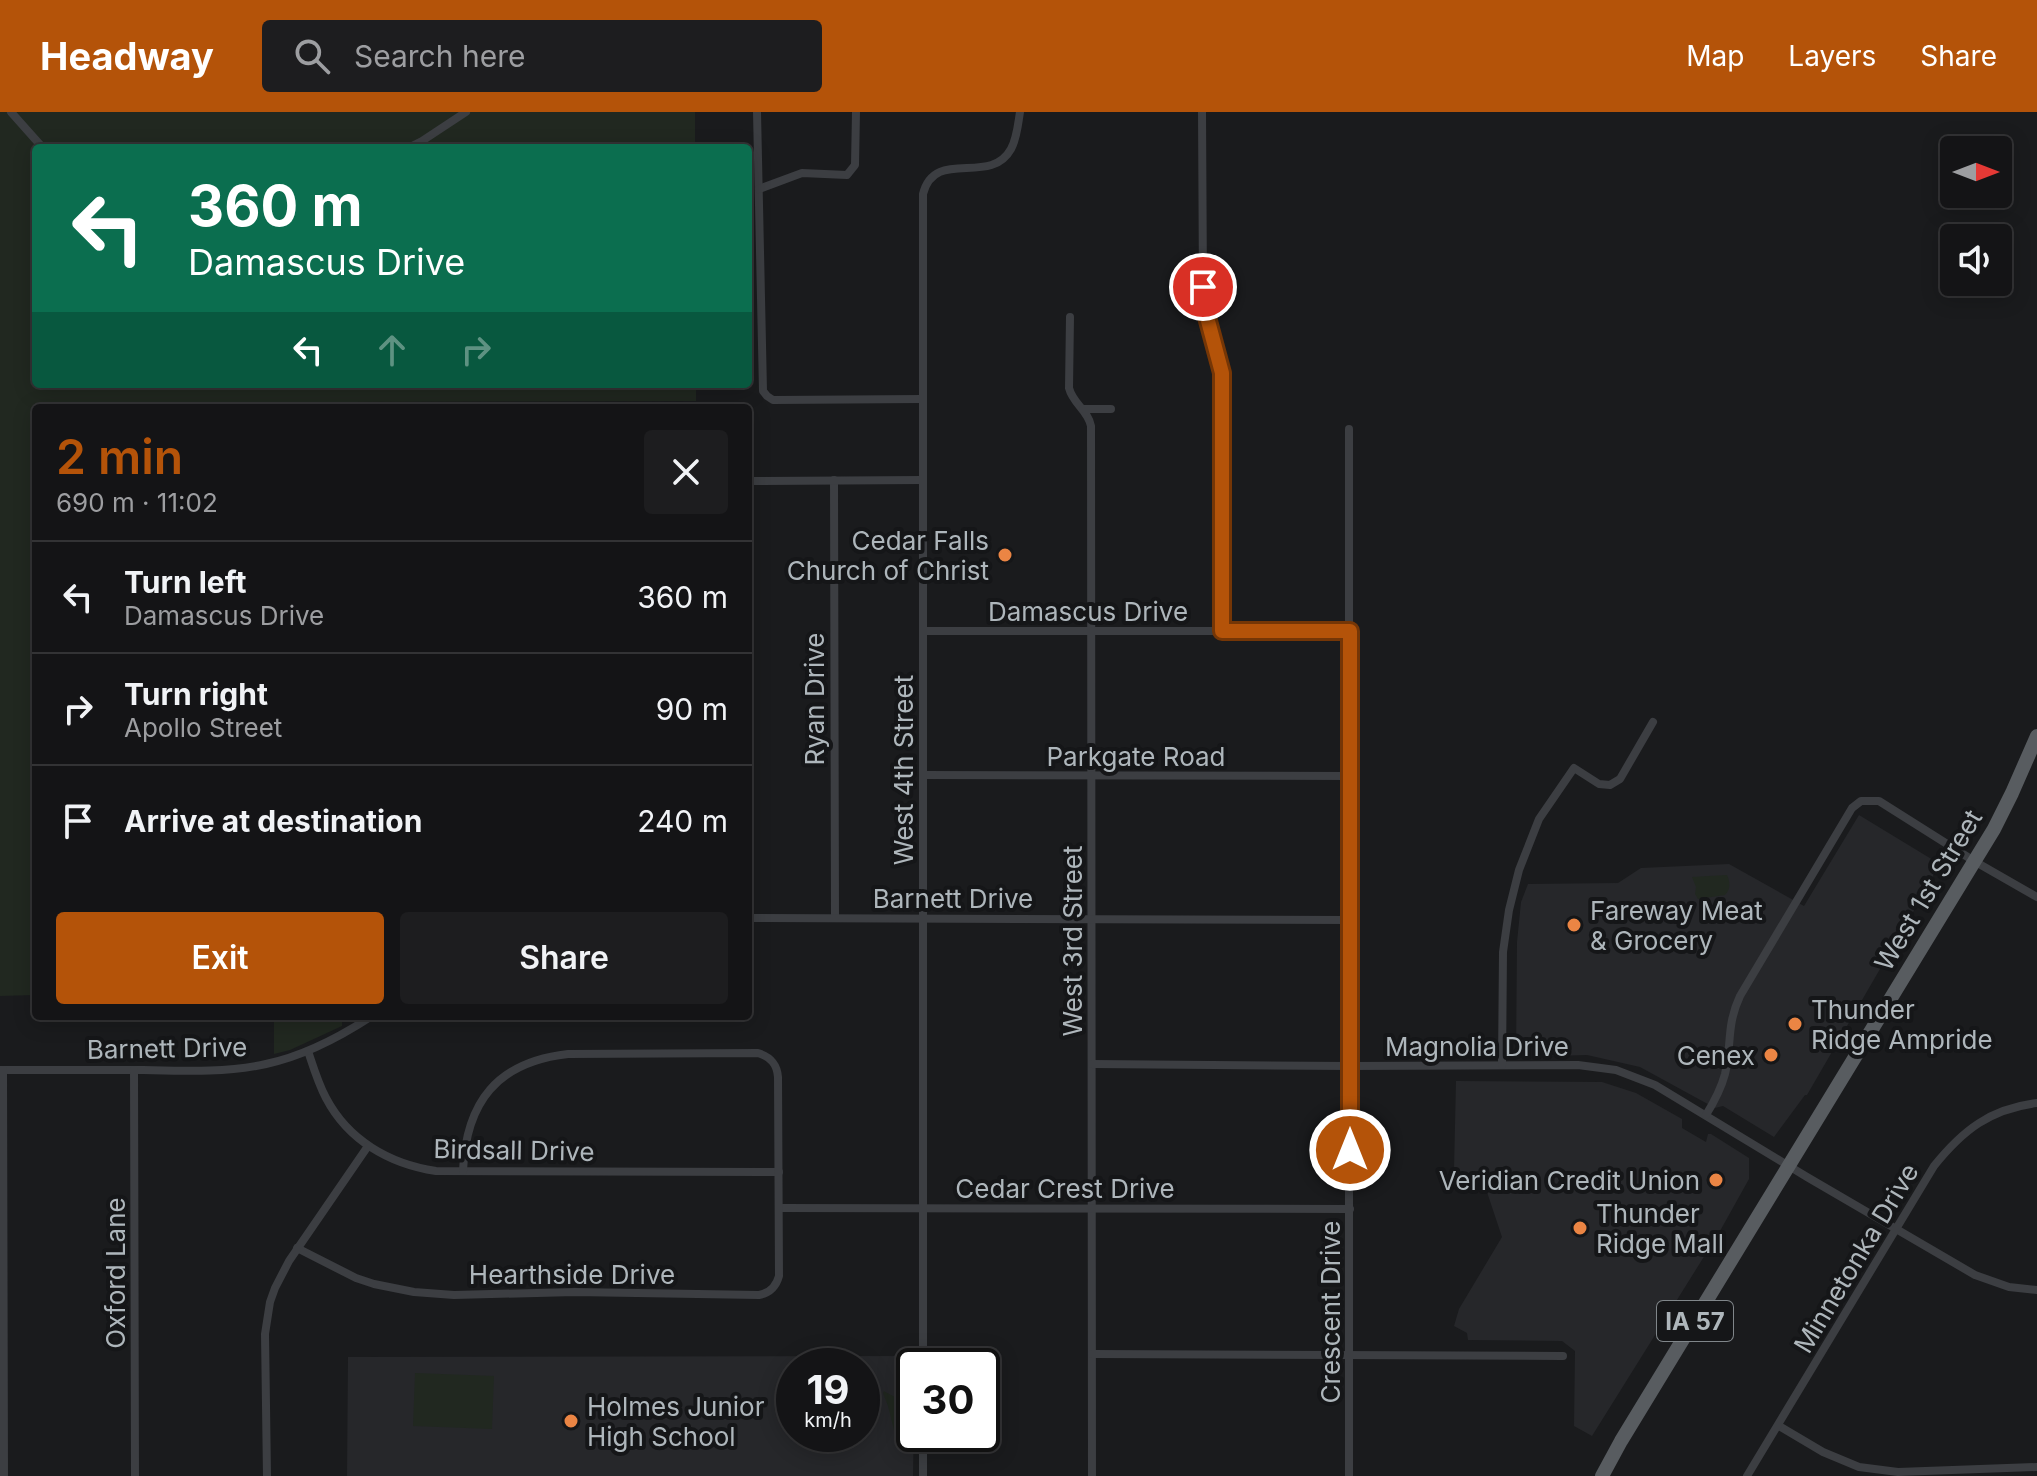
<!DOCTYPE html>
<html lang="en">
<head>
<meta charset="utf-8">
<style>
	:root { --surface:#141416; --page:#1d1d1f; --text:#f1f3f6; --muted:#9d9ea1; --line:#333335; --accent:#b45309 }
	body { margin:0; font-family:Inter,sans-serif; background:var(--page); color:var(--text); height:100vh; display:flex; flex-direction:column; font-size:30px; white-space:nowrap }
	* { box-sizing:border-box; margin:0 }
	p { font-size:26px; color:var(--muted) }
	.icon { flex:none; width:44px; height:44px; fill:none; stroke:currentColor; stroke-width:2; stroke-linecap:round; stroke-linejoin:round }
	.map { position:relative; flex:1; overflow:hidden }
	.panel { position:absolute; left:32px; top:292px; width:720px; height:616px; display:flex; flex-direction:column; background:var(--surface); border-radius:8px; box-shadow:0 4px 20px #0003,0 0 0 2px var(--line) }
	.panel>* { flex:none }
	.top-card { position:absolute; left:32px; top:32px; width:720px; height:244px; border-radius:8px; box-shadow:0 4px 20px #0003,0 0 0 2px var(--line); background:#0b6e4f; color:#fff; overflow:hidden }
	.needle { width:52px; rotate:90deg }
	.buttons { position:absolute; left:1940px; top:24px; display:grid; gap:16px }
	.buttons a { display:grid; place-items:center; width:72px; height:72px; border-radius:8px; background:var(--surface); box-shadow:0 4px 20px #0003,0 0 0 2px var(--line); font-size:40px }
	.speed { position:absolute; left:776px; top:1236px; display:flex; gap:16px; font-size:40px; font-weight:700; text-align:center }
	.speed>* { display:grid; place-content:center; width:104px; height:104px; border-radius:50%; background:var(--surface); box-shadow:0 4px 20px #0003,0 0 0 2px var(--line); line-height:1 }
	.speed small { font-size:20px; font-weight:400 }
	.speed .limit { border:4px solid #111; border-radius:12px; background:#fff; color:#111 }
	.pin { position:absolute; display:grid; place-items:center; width:68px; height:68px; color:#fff; margin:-34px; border:4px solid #fff; border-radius:50%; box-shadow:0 2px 8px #0007 }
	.me { position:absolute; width:88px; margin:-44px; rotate:0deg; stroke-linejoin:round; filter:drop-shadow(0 0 6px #0008) }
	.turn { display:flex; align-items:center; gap:28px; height:168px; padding:0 24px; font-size:36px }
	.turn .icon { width:104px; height:104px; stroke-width:2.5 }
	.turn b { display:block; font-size:56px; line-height:68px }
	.lanes { display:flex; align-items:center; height:76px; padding:0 24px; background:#0003; justify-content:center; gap:40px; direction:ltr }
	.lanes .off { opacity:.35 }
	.round { display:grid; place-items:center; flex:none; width:84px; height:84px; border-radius:8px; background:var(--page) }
	.headline { display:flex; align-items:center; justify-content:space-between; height:136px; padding:0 24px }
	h1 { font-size:48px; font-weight:600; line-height:60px; color:var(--accent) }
	.cta { display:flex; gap:16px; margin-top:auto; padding:16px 24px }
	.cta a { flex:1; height:92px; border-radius:8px; background:var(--accent); color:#fff; font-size:32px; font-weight:600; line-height:92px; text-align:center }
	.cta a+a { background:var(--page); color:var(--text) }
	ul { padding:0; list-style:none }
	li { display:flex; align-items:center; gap:24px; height:112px; padding:0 24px; border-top:2px solid var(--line) }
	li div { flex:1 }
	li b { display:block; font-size:30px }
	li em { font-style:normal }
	header { display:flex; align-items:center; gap:48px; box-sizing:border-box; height:112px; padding:0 40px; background:var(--accent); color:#fff }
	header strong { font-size:38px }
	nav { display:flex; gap:44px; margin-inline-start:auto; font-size:28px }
	.search { width:560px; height:72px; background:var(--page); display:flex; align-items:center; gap:20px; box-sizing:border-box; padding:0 28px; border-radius:8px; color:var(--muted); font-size:30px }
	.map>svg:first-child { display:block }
	.built { fill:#26272a; fill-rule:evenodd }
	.green { fill:#212820 }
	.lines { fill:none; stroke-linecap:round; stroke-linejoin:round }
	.minor { stroke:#3c3e42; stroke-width:8 }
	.primary { stroke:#585c60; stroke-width:14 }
	.route-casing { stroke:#753606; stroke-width:20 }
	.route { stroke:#b45309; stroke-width:14 }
	.poi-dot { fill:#eb8544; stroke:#151618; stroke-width:3 }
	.labels { text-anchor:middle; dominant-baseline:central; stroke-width:8; stroke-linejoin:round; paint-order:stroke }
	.shield { fill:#151618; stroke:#80868a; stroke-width:2 }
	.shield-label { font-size:24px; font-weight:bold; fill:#aeb6bb }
	.poi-label { font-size:26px; fill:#aeb6bb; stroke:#151618; text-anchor:start }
	.street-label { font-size:26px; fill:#aeb6bb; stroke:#151618 }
</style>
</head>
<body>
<header>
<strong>Headway</strong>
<div class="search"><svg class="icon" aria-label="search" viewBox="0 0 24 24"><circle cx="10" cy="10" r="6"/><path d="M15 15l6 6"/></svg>Search here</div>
<nav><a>Map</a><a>Layers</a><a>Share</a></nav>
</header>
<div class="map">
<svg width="2037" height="1364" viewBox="0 0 2037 1364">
	<rect width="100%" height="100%" fill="#1a1b1d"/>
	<!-- built -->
	<g class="built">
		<path d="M1859 703 1938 751 1931 769 1807 983H1805L1774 1025 1723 994 1715 996 1640 955 1587 943 1516 945 1517 830 1521 790 1528 772 1618 771 1641 756 1729 752 1804 794Z"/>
		<path d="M1456 969 1602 970 1636 981 1682 1007V1016L1706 1030 1708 1022H1711L1749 1046V1067L1720 1119 1592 1324 1574 1314 1575 1239 1562 1229 1468 1228 1467 1221 1454 1214 1459 1197 1502 1125 1485 1074 1454 1057Z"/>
		<path d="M915 1244 913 1364H347L348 1245ZM794 1254H862V1322H794Z"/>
	</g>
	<!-- green -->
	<g class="green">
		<path d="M0 0H695V36H36V272H696V289L346 290V296H36V883L0 884Z"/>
		<path d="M1727 763C1730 770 1731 777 1725 783L1698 787 1695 782 1696 775 1692 765Z"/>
		<path d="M274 904H342V914L290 938 274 942Z"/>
		<path d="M415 1261 494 1264 492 1317 413 1314Z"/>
		<path d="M884 1279C888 1282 897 1285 901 1290 908 1299 899 1312 904 1323L896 1326 888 1294 883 1281Z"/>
	</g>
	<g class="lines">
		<!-- minor -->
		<g class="minor">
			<path d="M11 0 43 36"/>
			<path d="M757 0 763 279 767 284 773 288 922 287"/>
			<path d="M1202 0 1203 175 1204 194 1222 261V519"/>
			<path d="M408 36 422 29 466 0"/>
			<path d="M759 77 802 61 847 63 855 53 856 0"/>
			<path d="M1070 205 1069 276C1073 292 1088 298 1091 314L1092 1364"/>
			<path d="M1083 297H1111"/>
			<path d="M834 368 835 806"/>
			<path d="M748 369 923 368"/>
			<path d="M923 519H1350"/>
			<path d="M923 663 1350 664"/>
			<path d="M748 806 1350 808"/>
			<path d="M308 939C313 954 318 971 326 986 348 1028 389 1052 436 1059L779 1060"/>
			<path d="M1092 952 1350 954 1578 953 1616 958 1655 973 1807 1065 1975 1163 2009 1175 2037 1178"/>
			<path d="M1502 953 1503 840 1509 798 1519 758 1539 707 1574 656 1599 672 1610 673 1620 667 1653 610"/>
			<path d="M1 958C48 958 95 958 143 958 184 959 225 961 266 952 304 944 340 925 372 904"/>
			<path d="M3 958 4 1364"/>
			<path d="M134 958 135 1364"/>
			<path d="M1706 1003C1714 990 1721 977 1725 962 1732 933 1726 914 1740 884L1852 696 1861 689H1879L1974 749 2037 785"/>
			<path d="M779 1096 1350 1097"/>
			<path d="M297 1136 356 1166 374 1172 414 1180 454 1183 575 1180 759 1183C770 1181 776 1175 779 1164L778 965C777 952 771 945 758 941L568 942C497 950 466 990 463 1059"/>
			<path d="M1092 1242 1563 1244"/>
			<path d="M923 1254V82C935 35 990 75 1011 37 1017 26 1018 12 1020 0"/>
			<path d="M1779 1314 1823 1340 1859 1355 1898 1360 2037 1355"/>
			<path d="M923 1322V1364"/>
			<path d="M267 1364 265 1222 270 1190 275 1176 289 1149 368 1034"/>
			<path d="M1349 1364V317"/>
			<path d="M1747 1364 1934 1054C1963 1018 1990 997 2037 991"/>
		</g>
		<!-- primary -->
		<path class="primary" d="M1602 1364 1621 1329 1994 717 2012 681 2037 624"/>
	</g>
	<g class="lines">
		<!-- route casing -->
		<g class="route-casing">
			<path id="route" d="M1203 175 1204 194 1222 261V519H1350V1038"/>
		</g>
		<!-- route -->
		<use href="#route" class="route"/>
	</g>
	<!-- markers -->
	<g class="poi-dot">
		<circle cx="1005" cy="443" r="8"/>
		<circle cx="1574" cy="813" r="8"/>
		<circle cx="1795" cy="912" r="8"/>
		<circle cx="1771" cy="943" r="8"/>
		<circle cx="1716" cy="1068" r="8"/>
		<circle cx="1580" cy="1116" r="8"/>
		<circle cx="571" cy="1309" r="8"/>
	</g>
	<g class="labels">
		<!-- shield labels -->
		<rect class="shield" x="1657" y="1189" width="76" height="40" rx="6"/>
		<g class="shield-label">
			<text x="1695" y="1209">IA 57</text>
		</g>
		<!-- poi labels -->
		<g class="poi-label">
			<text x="989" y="428" text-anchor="end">Cedar Falls<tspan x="989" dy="30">Church of Christ</tspan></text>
			<text x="1590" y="798">Fareway Meat<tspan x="1590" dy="30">&amp; Grocery</tspan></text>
			<text x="1811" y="897">Thunder<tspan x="1811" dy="30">Ridge Ampride</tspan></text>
			<text x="1755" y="943" text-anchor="end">Cenex</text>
			<text x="1700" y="1068" text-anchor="end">Veridian Credit Union</text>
			<text x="1596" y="1101">Thunder<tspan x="1596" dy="30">Ridge Mall</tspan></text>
			<text x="587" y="1294">Holmes Junior<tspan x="587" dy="30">High School</tspan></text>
		</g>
		<!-- street labels -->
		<g class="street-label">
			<text x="1088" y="499">Damascus Drive</text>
			<text transform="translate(814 587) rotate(-90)">Ryan Drive</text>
			<text x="1136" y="644">Parkgate Road</text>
			<text transform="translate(903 658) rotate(-90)">West 4th Street</text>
			<text transform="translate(1928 778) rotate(-59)">West 1st Street</text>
			<text x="953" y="786">Barnett Drive</text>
			<text transform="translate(1072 829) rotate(-90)">West 3rd Street</text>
			<text x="1477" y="934">Magnolia Drive</text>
			<text transform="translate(167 936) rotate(-1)">Barnett Drive</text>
			<text transform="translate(514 1038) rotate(1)">Birdsall Drive</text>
			<text x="1065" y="1076">Cedar Crest Drive</text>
			<text transform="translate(1856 1146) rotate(-59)">Minnetonka Drive</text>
			<text transform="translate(115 1161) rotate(-90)">Oxford Lane</text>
			<text x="572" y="1162">Hearthside Drive</text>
			<text transform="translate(1330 1200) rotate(-90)">Crescent Drive</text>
		</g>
	</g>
</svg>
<div class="buttons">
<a><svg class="needle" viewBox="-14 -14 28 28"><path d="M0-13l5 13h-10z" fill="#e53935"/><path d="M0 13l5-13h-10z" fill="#9d9ea1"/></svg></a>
<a><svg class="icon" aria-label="sound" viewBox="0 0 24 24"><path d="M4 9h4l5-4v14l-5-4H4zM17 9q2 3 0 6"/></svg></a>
</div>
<div class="speed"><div>19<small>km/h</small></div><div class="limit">30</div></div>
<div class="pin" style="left:1203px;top:175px;background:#d93025"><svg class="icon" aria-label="arrive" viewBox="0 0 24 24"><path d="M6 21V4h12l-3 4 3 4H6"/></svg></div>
<svg class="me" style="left:1350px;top:1038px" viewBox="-20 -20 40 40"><circle r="17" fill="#b45309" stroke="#fff" stroke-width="3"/><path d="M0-11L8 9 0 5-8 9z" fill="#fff"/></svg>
<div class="top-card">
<div class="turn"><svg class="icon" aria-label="left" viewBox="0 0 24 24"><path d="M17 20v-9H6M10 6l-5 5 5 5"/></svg><div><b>360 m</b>Damascus Drive</div></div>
<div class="lanes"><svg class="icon" aria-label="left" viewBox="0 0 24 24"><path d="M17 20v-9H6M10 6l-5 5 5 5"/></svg><svg class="icon off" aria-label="ahead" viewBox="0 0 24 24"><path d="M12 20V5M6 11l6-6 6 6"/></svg><svg class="icon off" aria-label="right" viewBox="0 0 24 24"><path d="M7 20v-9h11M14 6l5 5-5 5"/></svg></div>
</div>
<section class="panel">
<div class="headline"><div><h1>2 min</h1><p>690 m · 11:02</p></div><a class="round"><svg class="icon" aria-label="close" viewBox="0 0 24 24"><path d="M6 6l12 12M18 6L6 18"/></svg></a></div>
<ul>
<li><svg class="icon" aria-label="left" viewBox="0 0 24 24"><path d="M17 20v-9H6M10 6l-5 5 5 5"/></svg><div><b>Turn left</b><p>Damascus Drive</p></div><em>360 m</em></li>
<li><svg class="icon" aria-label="right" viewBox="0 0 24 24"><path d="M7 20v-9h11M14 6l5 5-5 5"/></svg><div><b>Turn right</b><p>Apollo Street</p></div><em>90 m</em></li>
<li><svg class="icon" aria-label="arrive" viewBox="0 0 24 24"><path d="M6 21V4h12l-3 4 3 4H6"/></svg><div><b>Arrive at destination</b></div><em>240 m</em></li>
</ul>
<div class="cta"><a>Exit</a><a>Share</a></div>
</section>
</div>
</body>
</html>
